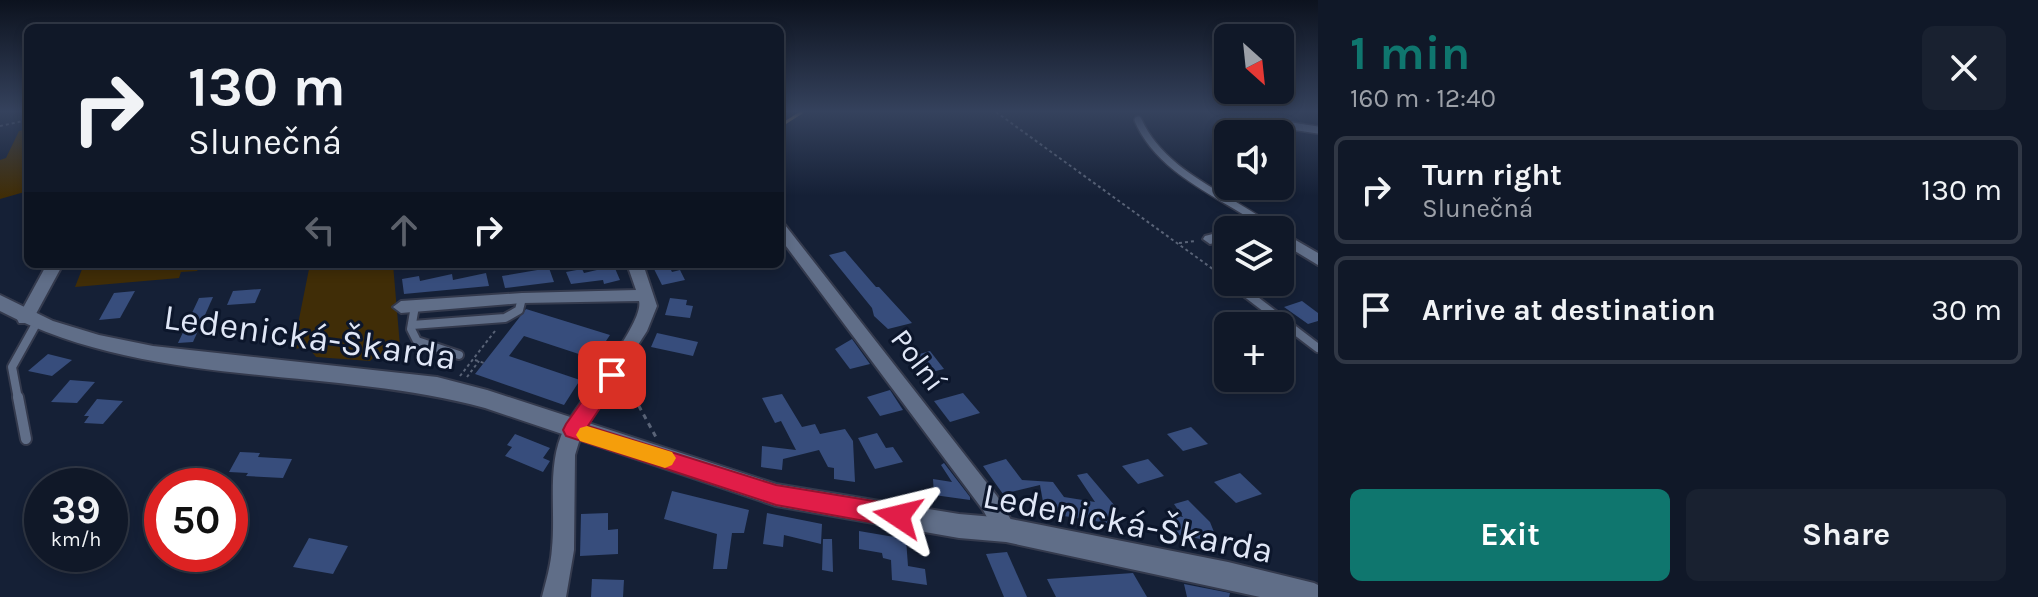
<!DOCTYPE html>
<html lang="en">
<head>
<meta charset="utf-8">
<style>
	:root { --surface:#101828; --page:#192130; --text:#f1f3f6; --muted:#9ca0a8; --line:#303745; --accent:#0f766e }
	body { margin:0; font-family:Karla,sans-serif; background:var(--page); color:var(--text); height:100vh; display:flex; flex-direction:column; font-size:30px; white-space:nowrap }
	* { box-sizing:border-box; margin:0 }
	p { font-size:26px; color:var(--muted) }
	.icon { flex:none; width:44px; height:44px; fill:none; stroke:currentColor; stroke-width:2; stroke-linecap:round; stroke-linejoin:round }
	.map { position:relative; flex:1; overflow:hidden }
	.details { display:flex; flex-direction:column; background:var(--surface); width:720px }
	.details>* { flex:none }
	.banner { position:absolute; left:24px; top:24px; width:760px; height:244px; border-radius:12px; box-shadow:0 4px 12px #0003,0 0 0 2px var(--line); background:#101828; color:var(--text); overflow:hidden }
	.needle { width:52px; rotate:153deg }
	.buttons { position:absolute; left:1214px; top:24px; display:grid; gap:16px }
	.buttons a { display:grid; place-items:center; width:80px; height:80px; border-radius:12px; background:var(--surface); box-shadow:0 4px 12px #0003,0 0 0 2px var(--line); font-size:40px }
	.speed { position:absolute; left:24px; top:468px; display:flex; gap:16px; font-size:40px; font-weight:700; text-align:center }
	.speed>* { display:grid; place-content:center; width:104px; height:104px; border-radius:50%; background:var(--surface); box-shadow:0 4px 12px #0003,0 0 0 2px var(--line); line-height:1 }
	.speed small { font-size:20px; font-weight:400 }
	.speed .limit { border:12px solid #d22; background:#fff; color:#111 }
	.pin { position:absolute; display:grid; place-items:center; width:68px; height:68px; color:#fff; margin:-34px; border-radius:16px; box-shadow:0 4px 12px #0006 }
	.me { position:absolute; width:88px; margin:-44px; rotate:280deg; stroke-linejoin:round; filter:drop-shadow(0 0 6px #0008) }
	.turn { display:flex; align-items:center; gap:28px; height:168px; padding:0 32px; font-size:36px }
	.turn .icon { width:104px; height:104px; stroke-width:2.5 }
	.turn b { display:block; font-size:56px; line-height:68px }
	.lanes { display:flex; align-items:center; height:76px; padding:0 32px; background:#0003; justify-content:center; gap:40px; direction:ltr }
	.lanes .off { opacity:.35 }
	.round { display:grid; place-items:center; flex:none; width:84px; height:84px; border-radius:12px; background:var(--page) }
	.headline { display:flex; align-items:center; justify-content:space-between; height:136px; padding:0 32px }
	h1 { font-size:48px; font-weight:700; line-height:60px; color:var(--accent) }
	.primary-button { display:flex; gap:16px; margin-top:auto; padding:16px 32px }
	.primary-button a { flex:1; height:92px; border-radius:12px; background:var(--accent); color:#fff; font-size:32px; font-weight:700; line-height:92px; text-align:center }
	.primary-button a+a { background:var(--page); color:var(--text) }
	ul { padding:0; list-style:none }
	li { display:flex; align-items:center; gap:24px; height:108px; margin:0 16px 12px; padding:0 16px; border:4px solid var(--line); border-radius:12px }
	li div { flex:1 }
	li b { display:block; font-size:30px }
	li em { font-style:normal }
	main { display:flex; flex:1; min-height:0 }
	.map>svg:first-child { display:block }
	.green { fill:#402d07 }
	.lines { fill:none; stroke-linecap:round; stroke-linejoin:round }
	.stream { stroke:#8b7852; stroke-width:3 }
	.building { fill:#374d7c }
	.lane-far2-casing { stroke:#343a4d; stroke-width:10 }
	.lane-far1-casing { stroke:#343a4d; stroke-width:12 }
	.lane-casing { stroke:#343a4d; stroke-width:14 }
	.street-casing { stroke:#343a4d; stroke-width:4 }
	.secondary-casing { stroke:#343a4d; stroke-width:4 }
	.path-far1 { stroke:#596377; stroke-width:2; stroke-dasharray:3 3; stroke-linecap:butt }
	.path { stroke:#596377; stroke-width:3; stroke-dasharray:5 5; stroke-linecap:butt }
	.lane-far2 { stroke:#606e88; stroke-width:7 }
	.lane-far1 { stroke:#606e88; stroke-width:8 }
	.lane { stroke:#606e88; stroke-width:10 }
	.street { fill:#606e88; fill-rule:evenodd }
	.secondary { fill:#606e88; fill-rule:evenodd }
	.route { fill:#e11d48; stroke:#92132f; stroke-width:2 }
	.slow { fill:#f59e0b }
	.labels { text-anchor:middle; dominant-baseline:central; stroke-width:6; stroke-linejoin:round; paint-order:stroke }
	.street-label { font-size:30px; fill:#e0e7f7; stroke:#0c162b }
	.near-street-label { font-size:36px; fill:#e0e7f7; stroke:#0c162b }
</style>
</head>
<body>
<main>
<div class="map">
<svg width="1318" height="597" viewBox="0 0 1318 597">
	<rect width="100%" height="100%" fill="#152036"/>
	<!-- green -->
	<g class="green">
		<path d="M28 129V191L0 199V160L6 158 19 131Z"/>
		<path d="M84 264H202L197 271 181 272 179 278 75 287Z"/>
		<path d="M310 264H393L401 358 375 356 370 361 316 357 308 347 293 349Z"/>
	</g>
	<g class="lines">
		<!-- stream -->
		<path class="stream" d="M780 126 802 112"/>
	</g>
	<!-- building -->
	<g class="building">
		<path d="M845 251 876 287H879L912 323 888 329 874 316 872 308 829 255Z"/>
		<path d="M614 266 620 280 604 284 603 280 571 284 566 272 582 269 584 273Z"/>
		<path d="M669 266 672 272 680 270 685 280 662 285 654 269Z"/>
		<path d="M549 268 554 282 505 288 502 276Z"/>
		<path d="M486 273 489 286 404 294 402 279 419 276 420 281 452 274 453 280Z"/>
		<path d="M261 289 255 303 227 305 233 291Z"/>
		<path d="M135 291 120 318 99 320 114 293Z"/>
		<path d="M213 297 193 342 178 343 199 298Z"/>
		<path d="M670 298 687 300 686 305 693 306 690 318 665 315Z"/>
		<path d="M1302 301 1318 313V321L1308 324 1284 307Z"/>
		<path d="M526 309 610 335 594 359 524 336 509 356 580 380 564 405 475 374Z"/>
		<path d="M657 333 698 342 693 356 651 347Z"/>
		<path d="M852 339 870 364 850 369 835 349Z"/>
		<path d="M930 351 944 369 919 375 906 358Z"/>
		<path d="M48 354 72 360 52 376 28 371Z"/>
		<path d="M70 380 95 382 77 403 51 402Z"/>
		<path d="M890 390 903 410 880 416 867 397Z"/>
		<path d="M963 393 980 413 950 422 934 401Z"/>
		<path d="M782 394 802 427 815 424 820 434 845 429 853 441 855 482 834 479V468L828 467 819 450 783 459 782 470 761 467 762 446 796 450 781 421 775 423 762 398Z"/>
		<path d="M97 399 123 401 103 424 84 423 89 416H84Z"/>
		<path d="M1191 427 1208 444 1183 451 1167 434Z"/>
		<path d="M877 433 886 448 893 447 903 462 875 469 858 438Z"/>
		<path d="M515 434 550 448 543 458 550 461 543 472 505 456 512 447 507 445Z"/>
		<path d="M240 452 260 453 258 457 292 459 283 478 246 476 248 473 229 472Z"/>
		<path d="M1006 459 1022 480 1053 482 1064 497 1095 502 1077 475 1087 473 1115 506 1120 525 1045 513 1040 485 1003 494 983 466Z"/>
		<path d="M1148 459 1164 476 1138 484 1122 466Z"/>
		<path d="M944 463 970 497V500L934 495 933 479 952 482 941 465Z"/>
		<path d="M1240 473 1262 494 1236 503 1214 482Z"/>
		<path d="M672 491 749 510 744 533H732L727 569H713L717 534 664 519Z"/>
		<path d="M1188 500 1210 522 1218 542 1178 535 1171 515 1183 517 1174 504Z"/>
		<path d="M608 513V530L618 529V554L580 556 581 514Z"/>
		<path d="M767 513 822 524 821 544 784 535 783 547 763 544Z"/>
		<path d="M859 531 906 539 908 566 925 569 927 585 892 580 891 560 883 558 882 553 859 549Z"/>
		<path d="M309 538 348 546 333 574 293 567Z"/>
		<path d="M823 539H832L833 572 822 570Z"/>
		<path d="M1007 552 1027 597H1004L986 554Z"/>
		<path d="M1133 573 1147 597H1056L1047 579Z"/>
		<path d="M592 579 624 580 623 597H591Z"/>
		<path d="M1184 584 1230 593 1229 597H1187Z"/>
	</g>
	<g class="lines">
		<!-- lane-far2 casing -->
		<g class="lane-far2-casing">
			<g id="lane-far2">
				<path d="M1138 120C1161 173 1224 195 1269 227"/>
				<path d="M1272 123 1318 130"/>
			</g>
		</g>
		<!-- lane-far1 casing -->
		<g class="lane-far1-casing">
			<g id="lane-far1">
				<path d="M1242 290 1318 348"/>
				<path d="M415 306 411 329 417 341 459 355"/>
				<path d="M412 325 505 318 519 310 522 298"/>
				<path d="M18 399 12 367 36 324"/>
			</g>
		</g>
		<!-- lane casing -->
		<g class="lane-casing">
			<path id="lane" d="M18 397 26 439"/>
		</g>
		<!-- street casing -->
		<g class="street-casing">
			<g id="street">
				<path d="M1258 221 1278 227 1280 230H1235L1237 227Z"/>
				<path d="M780 224 785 225 997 496 1017 530 1014 537 1006 540 998 537 983 510 780 238Z"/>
				<path d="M1228 230V239L1210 244 1203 239 1205 236Z"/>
				<path d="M1280 231 1318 253V265L1280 242Z"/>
				<path d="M47 264H63L31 323H19L17 319Z"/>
				<path d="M627 264H643L657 306 647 331 582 432 575 455 574 550 566 597H542C546 581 551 565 552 548 556 509 546 463 565 427 578 402 645 323 639 301L522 303 401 313 393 307 401 301 522 293 636 290Z"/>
			</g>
		</g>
		<!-- secondary casing -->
		<g class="secondary-casing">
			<path id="secondary" d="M0 295 53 321 99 335 153 346 437 377 487 390 776 484 959 514 1006 518 1228 562 1314 583 1318 585V597H1260L1006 542 959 538 776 506 485 408C325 365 150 390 0 311Z"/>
		</g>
		<!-- path-far1 -->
		<g class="path-far1">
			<path d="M996 112 1228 280"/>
			<path d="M0 126 28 120"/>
			<path d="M1179 243 1196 241"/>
			<path d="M475 360 484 363"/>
			<path d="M460 376 495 331"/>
			<path d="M467 377 479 361"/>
			<path d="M624 379 635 399"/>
		</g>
		<!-- path -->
		<path class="path" d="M634 397 657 439"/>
		<!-- lane-far2 -->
		<use href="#lane-far2" class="lane-far2"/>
		<!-- lane-far1 -->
		<use href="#lane-far1" class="lane-far1"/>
		<!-- lane -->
		<use href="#lane" class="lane"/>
		<!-- street -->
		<use href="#street" class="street"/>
		<!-- secondary -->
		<use href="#secondary" class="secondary"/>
	</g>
	<!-- sky -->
	<linearGradient id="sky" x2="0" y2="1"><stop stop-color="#0c121e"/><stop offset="0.57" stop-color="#35425d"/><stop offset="1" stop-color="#35425d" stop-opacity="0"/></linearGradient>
	<rect width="1318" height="196" fill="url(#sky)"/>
	<!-- route -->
	<path class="route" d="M612 367 622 375 588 426 776 485 898 505 906 508 910 516 906 524 898 527 776 505 566 436 563 430 566 424 605 369Z"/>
	<!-- slow -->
	<path class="slow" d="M587 426 672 452 676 458 672 465 665 468 580 441 576 435 580 428Z"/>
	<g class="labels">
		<!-- street labels -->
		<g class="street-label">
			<text transform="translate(918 360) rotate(53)">Polní</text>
		</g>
		<!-- near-street labels -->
		<g class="near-street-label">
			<text transform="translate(310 337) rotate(8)">Ledenická-Škarda</text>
			<text transform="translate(1128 523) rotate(11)">Ledenická-Škarda</text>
		</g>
	</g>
</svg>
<div class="buttons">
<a><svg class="needle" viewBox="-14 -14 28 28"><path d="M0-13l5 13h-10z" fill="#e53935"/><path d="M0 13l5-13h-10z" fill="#9ca0a8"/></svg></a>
<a><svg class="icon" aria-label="sound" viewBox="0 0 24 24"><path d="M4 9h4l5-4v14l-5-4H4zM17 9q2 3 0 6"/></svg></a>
<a><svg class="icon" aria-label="layers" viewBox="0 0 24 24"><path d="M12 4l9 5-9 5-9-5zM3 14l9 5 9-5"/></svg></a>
<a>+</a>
</div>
<div class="speed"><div>39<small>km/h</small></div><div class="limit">50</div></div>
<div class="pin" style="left:612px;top:375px;background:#d93025"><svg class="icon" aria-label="arrive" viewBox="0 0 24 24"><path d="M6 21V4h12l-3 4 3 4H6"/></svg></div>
<svg class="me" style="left:898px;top:516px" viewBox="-20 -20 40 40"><path d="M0-17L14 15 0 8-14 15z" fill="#e11d48" stroke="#fff" stroke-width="4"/></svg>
<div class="banner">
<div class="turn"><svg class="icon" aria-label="right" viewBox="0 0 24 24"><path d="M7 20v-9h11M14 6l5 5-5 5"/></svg><div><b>130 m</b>Slunečná</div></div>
<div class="lanes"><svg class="icon off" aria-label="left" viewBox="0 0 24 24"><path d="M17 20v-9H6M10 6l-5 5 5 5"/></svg><svg class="icon off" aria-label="ahead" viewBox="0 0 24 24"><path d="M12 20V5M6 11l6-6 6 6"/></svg><svg class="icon" aria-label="right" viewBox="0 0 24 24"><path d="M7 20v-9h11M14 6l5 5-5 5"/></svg></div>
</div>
</div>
<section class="details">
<div class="headline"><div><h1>1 min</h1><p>160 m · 12:40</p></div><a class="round"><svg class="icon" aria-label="close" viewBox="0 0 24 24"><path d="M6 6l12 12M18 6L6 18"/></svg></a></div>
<ul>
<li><svg class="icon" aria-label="right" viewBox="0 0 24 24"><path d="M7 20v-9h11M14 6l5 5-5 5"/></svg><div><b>Turn right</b><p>Slunečná</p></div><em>130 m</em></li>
<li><svg class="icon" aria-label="arrive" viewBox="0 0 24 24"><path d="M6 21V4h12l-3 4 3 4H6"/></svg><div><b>Arrive at destination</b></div><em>30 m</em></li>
</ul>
<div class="primary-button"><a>Exit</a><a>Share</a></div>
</section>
</main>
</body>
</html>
